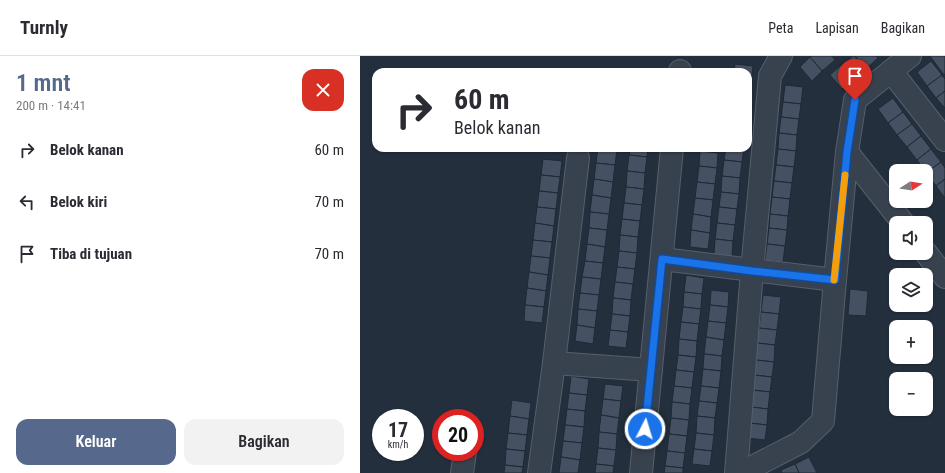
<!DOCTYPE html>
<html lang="id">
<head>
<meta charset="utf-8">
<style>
	:root { --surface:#fff; --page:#f2f2f3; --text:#2b2b33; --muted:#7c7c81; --line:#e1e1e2; --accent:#56698c }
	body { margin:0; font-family:"Roboto Condensed",sans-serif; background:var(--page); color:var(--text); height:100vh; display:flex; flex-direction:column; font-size:15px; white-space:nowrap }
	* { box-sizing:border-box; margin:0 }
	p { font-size:13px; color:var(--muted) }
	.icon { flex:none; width:22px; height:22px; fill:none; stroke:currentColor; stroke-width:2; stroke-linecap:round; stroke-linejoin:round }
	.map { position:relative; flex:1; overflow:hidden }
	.panel { display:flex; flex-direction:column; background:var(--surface); width:360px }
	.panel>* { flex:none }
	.hud { position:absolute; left:12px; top:12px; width:380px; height:84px; border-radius:12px; box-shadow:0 1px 3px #0004; background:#fff; color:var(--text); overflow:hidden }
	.needle { width:26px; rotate:78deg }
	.tools { position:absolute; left:529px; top:108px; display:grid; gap:8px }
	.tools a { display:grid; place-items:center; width:44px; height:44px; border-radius:8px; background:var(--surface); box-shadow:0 1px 3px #0004; font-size:20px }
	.speed { position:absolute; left:12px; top:353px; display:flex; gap:8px; font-size:20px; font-weight:700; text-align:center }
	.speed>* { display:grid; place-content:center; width:52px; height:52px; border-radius:50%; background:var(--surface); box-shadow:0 1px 3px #0004; line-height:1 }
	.speed small { font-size:10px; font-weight:400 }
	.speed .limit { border:6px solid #d22; background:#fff; color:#111 }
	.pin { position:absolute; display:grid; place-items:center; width:34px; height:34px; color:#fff; margin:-41px -17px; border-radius:50% 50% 50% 0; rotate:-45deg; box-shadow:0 0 4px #0007 }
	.pin .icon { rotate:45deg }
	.me { position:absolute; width:44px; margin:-22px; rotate:5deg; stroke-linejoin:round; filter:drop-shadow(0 0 3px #0008) }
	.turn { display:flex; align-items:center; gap:14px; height:84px; padding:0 16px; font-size:18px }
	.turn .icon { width:52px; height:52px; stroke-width:2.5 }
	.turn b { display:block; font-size:28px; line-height:34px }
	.round { display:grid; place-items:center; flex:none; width:42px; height:42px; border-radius:12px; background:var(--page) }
	.head { display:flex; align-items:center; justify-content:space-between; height:68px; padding:0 16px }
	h1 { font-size:24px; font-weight:600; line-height:30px; color:var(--accent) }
	.button { display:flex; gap:8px; margin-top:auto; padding:8px 16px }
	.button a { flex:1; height:46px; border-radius:12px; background:var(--accent); color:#fff; font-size:16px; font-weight:600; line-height:46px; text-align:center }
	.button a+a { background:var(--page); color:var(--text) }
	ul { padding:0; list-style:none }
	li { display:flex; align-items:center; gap:12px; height:52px; padding:0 16px }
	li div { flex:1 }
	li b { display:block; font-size:15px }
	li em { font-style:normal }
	header { display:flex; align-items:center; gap:24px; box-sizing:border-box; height:56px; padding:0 20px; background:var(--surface); border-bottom:1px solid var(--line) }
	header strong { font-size:19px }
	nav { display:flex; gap:22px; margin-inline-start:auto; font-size:14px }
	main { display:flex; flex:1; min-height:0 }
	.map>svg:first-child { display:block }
	.building { fill:#455162; stroke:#1f2835 }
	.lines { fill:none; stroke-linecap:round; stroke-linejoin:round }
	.minor-casing { stroke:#565f6c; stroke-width:24 }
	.minor { stroke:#38414e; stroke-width:22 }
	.route-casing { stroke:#114b97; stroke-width:10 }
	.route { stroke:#1a73e8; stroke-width:7 }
	.slow { stroke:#f59e0b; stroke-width:7 }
</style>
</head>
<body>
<header>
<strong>Turnly</strong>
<nav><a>Peta</a><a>Lapisan</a><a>Bagikan</a></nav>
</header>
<main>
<section class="panel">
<div class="head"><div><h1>1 mnt</h1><p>200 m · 14:41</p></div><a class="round" style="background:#d93025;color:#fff"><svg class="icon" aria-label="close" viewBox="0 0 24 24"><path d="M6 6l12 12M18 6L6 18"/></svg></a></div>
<ul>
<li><svg class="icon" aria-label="right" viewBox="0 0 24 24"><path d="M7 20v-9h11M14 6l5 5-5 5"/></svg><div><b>Belok kanan</b></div><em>60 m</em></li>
<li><svg class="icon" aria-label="left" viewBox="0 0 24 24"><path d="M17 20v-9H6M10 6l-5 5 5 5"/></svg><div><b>Belok kiri</b></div><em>70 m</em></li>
<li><svg class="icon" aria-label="arrive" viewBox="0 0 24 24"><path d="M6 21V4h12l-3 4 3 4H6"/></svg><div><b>Tiba di tujuan</b></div><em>70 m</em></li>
</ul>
<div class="button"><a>Keluar</a><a>Bagikan</a></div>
</section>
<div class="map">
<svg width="585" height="417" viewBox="0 0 585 417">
	<rect width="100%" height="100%" fill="#242f3e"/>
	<!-- building -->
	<g class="building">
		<path d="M452 0H472L475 4 462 15 450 1Z"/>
		<path d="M493 0H495L506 13 493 23 481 9Z"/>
		<path d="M495 0H516L518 2 506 13Z"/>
		<path d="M570 0H585V18L584 19Z"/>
		<path d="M450 1 462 15 452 25 440 11Z"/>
		<path d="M571 5 582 19 567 30 557 16Z"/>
		<path d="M375 8 393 10 391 26H388V16H374Z"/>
		<path d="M481 9 493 23 482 33 470 19Z"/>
		<path d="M582 19 585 23V35L576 42 567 30Z"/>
		<path d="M425 29 443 31 441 48 423 46Z"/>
		<path d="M585 35V52L576 42Z"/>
		<path d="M533 42 543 56 528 67 518 53Z"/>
		<path d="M423 46 441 48 439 63 421 61Z"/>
		<path d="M543 56 552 68 537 79 528 67Z"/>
		<path d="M421 61 439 63 437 79 419 77Z"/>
		<path d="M552 68 561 80 547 91 537 79Z"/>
		<path d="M419 77 437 79 436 95 418 93Z"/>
		<path d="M561 80 571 93 557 104 547 91Z"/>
		<path d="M238 92 257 93 255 109 236 107Z"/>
		<path d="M270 92H288L287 101 269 99Z"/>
		<path d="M341 92H359L358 97 340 95Z"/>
		<path d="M366 92H384L382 106 364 104Z"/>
		<path d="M418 93 436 95 434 111 416 109Z"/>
		<path d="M571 93 581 106 566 117V115H565L557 104Z"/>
		<path d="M340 95 358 97 357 112 339 110Z"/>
		<path d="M269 99 287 101 285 117 267 115Z"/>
		<path d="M183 103 202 105 200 121 181 119Z"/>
		<path d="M364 104 382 106 380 122 362 120Z"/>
		<path d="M581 106 585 112V123L576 130 566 117Z"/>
		<path d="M236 107 255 109 253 126 234 123Z"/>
		<path d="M416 109 434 111 432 127 414 125Z"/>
		<path d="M339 110 357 112 355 128 337 126Z"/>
		<path d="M267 115 285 117 284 133 266 131Z"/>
		<path d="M181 119 200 121 198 137 179 135Z"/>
		<path d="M362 120 380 122 379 138 361 136Z"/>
		<path d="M234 123 253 126 251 142 232 139Z"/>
		<path d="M585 123V142L576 130Z"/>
		<path d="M414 125 432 127 430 143 412 141Z"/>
		<path d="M337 126 355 128 353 144 335 142Z"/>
		<path d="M266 131 284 133 282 149 264 147Z"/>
		<path d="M179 135 198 137 196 153 177 151Z"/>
		<path d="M361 136 379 138 377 153 359 151Z"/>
		<path d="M232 139 251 142 249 158 230 156Z"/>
		<path d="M412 141 430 143 428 160 410 158Z"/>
		<path d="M335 142 353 144 351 161 333 158Z"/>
		<path d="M264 147 282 149 280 165 262 163Z"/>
		<path d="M177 151 196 153 194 170 175 167Z"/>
		<path d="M359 151 377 153 375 169 357 167Z"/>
		<path d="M230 156 249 158 247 174 229 172Z"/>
		<path d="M333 158 351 161 350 177 331 174Z"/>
		<path d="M410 158 428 160 427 174 409 172Z"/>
		<path d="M262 163 280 165 278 181 260 179Z"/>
		<path d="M175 167 194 170 192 186 173 184Z"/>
		<path d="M357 167 375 169 373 185 355 183Z"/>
		<path d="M229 172 247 174 245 191 227 188Z"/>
		<path d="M409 172 427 174 425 190 407 188Z"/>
		<path d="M331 174 350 177 348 193 330 191Z"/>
		<path d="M260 179 278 181 277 197 259 195Z"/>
		<path d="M355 183 373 185 372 201 354 199Z"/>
		<path d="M173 184 192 186 190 202 171 200Z"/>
		<path d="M227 188 245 191 243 207 225 205Z"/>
		<path d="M407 188 425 190 423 206 405 204Z"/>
		<path d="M259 195 277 197 275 213 257 211Z"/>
		<path d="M171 200 190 202 188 219 169 216Z"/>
		<path d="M225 205 243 207 241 223 222 221Z"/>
		<path d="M257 211 275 213 273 228 255 226Z"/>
		<path d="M169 216 188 219 186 235 167 232Z"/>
		<path d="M326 219 344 222 342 238 324 236Z"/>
		<path d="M222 221 241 223 239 239 220 237Z"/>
		<path d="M255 226 273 228 271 244 253 242Z"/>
		<path d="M167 232 186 235 184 251 165 249Z"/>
		<path d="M490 233 508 235 506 260 488 259Z"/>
		<path d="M351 234 369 236 368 251 350 249Z"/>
		<path d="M324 236 342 238 341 253 323 251Z"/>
		<path d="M220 237 239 239 237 255 218 253Z"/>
		<path d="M403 239 421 241 419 258 401 256Z"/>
		<path d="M253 242 271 244 270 260 252 258Z"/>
		<path d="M165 249 184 251 182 267 164 265Z"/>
		<path d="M350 249 368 251 366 267 348 265Z"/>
		<path d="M323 251 341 253 339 268 321 266Z"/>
		<path d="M218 253 237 255 235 272 217 269Z"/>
		<path d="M401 256 419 258 417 274 399 272Z"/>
		<path d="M252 258 270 260 268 276 250 274Z"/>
		<path d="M348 265 366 267 364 284 346 281Z"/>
		<path d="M321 266 339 268 337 285 319 283Z"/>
		<path d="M217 269 235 272 233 288 215 285Z"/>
		<path d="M399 272 417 274 415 289 397 287Z"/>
		<path d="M250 274 268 276 266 292 248 290Z"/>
		<path d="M346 281 364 284 362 300 344 298Z"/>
		<path d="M319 283 337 285 336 301 318 299Z"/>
		<path d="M397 287 415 289 414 306 396 304Z"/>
		<path d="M344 298 362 300 361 315 343 313Z"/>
		<path d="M318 299 336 301 334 316 316 314Z"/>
		<path d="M396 304 414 306 412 321 394 319Z"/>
		<path d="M343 313 361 315 359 332 341 330Z"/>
		<path d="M316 314 334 316 332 332 314 330Z"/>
		<path d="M394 319 412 321 410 336 392 334Z"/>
		<path d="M211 320 229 323 227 339 209 337Z"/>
		<path d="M245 328 263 330 261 345 243 343Z"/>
		<path d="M314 330 332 332 330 348 312 346Z"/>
		<path d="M341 330 359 332 357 347 339 345Z"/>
		<path d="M392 334 410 336 408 353 391 351Z"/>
		<path d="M209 337 227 339 225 355 207 353Z"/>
		<path d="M243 343 261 345 259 362 241 359Z"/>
		<path d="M152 344 171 347 169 363 150 360Z"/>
		<path d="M339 345 357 347 355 362 337 360Z"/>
		<path d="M312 346 330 348 329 364 311 362Z"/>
		<path d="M391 351 408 353 407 369 389 367Z"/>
		<path d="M207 353 225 355 224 371 205 369Z"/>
		<path d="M241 359 259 362 257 378 239 376Z"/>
		<path d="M150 360 169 363 167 379 148 377Z"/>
		<path d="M337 360 355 362 354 379 336 377Z"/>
		<path d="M311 362 329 364 327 380 309 378Z"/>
		<path d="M389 367 407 369 405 384 387 382Z"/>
		<path d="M205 369 224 371 222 387 203 385Z"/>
		<path d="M239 376 257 378 256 394 238 392Z"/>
		<path d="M148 377 167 379 165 395 146 393Z"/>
		<path d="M336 377 354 379 352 395 334 393Z"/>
		<path d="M309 378 327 380 325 397 307 395Z"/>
		<path d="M203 385 222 387 220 404 201 401Z"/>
		<path d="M238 392 256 394 254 410 236 408Z"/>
		<path d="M146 393 165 395 163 411 145 409Z"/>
		<path d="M334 393 352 395 350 410 332 408Z"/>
		<path d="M307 395 325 397 323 412 305 410Z"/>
		<path d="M201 401 220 404 218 417H199Z"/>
		<path d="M449 401 457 417H439L435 408Z"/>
		<path d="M236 408 254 410 253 417H235Z"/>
		<path d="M435 408 439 417H422L421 414Z"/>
		<path d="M145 409 163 411 162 417H144Z"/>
		<path d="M305 410 323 412V417H304Z"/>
	</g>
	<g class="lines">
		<!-- minor casing -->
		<g class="minor-casing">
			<g id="minor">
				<path d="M531 15 585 84"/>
				<path d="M320 16V15"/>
				<path d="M487 96 543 167"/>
				<path d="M566 197 585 221"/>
				<path d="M302 203 475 224"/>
				<path d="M194 307 291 314"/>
				<path d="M102 417 105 396"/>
				<path d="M179 417 194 307 218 102"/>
				<path d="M281 417 312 92"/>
				<path d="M376 417 392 215 410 20 421 0"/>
				<path d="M381 417 441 386 463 365 475 224 487 96 495 44 550 0"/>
			</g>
		</g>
		<!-- minor -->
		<use href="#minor" class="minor"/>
	</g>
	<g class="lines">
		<!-- route casing -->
		<g class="route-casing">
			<path id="route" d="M285 373 302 203 392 215 475 224 487 96 495 44"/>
		</g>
		<!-- route -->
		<use href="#route" class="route"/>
		<!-- slow -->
		<path class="slow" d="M474 224 485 119"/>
	</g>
</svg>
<div class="tools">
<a><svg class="needle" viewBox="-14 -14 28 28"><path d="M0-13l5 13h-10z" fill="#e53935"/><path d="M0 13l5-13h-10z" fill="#7c7c81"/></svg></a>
<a><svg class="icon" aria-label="sound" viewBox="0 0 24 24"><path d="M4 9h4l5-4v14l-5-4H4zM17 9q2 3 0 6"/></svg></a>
<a><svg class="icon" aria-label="layers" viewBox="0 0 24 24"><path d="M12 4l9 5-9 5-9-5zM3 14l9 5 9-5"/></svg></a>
<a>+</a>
<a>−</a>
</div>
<div class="speed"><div>17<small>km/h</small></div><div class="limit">20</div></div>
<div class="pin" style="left:495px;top:44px;background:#d93025"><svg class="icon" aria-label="arrive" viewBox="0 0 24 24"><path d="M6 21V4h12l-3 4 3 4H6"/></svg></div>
<svg class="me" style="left:285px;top:373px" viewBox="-20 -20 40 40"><circle r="17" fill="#1a73e8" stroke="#fff" stroke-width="3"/><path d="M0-11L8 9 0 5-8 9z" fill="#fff"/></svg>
<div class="hud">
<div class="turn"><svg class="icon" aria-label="right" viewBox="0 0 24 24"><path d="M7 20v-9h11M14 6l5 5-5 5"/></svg><div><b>60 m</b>Belok kanan</div></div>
</div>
</div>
</main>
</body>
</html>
